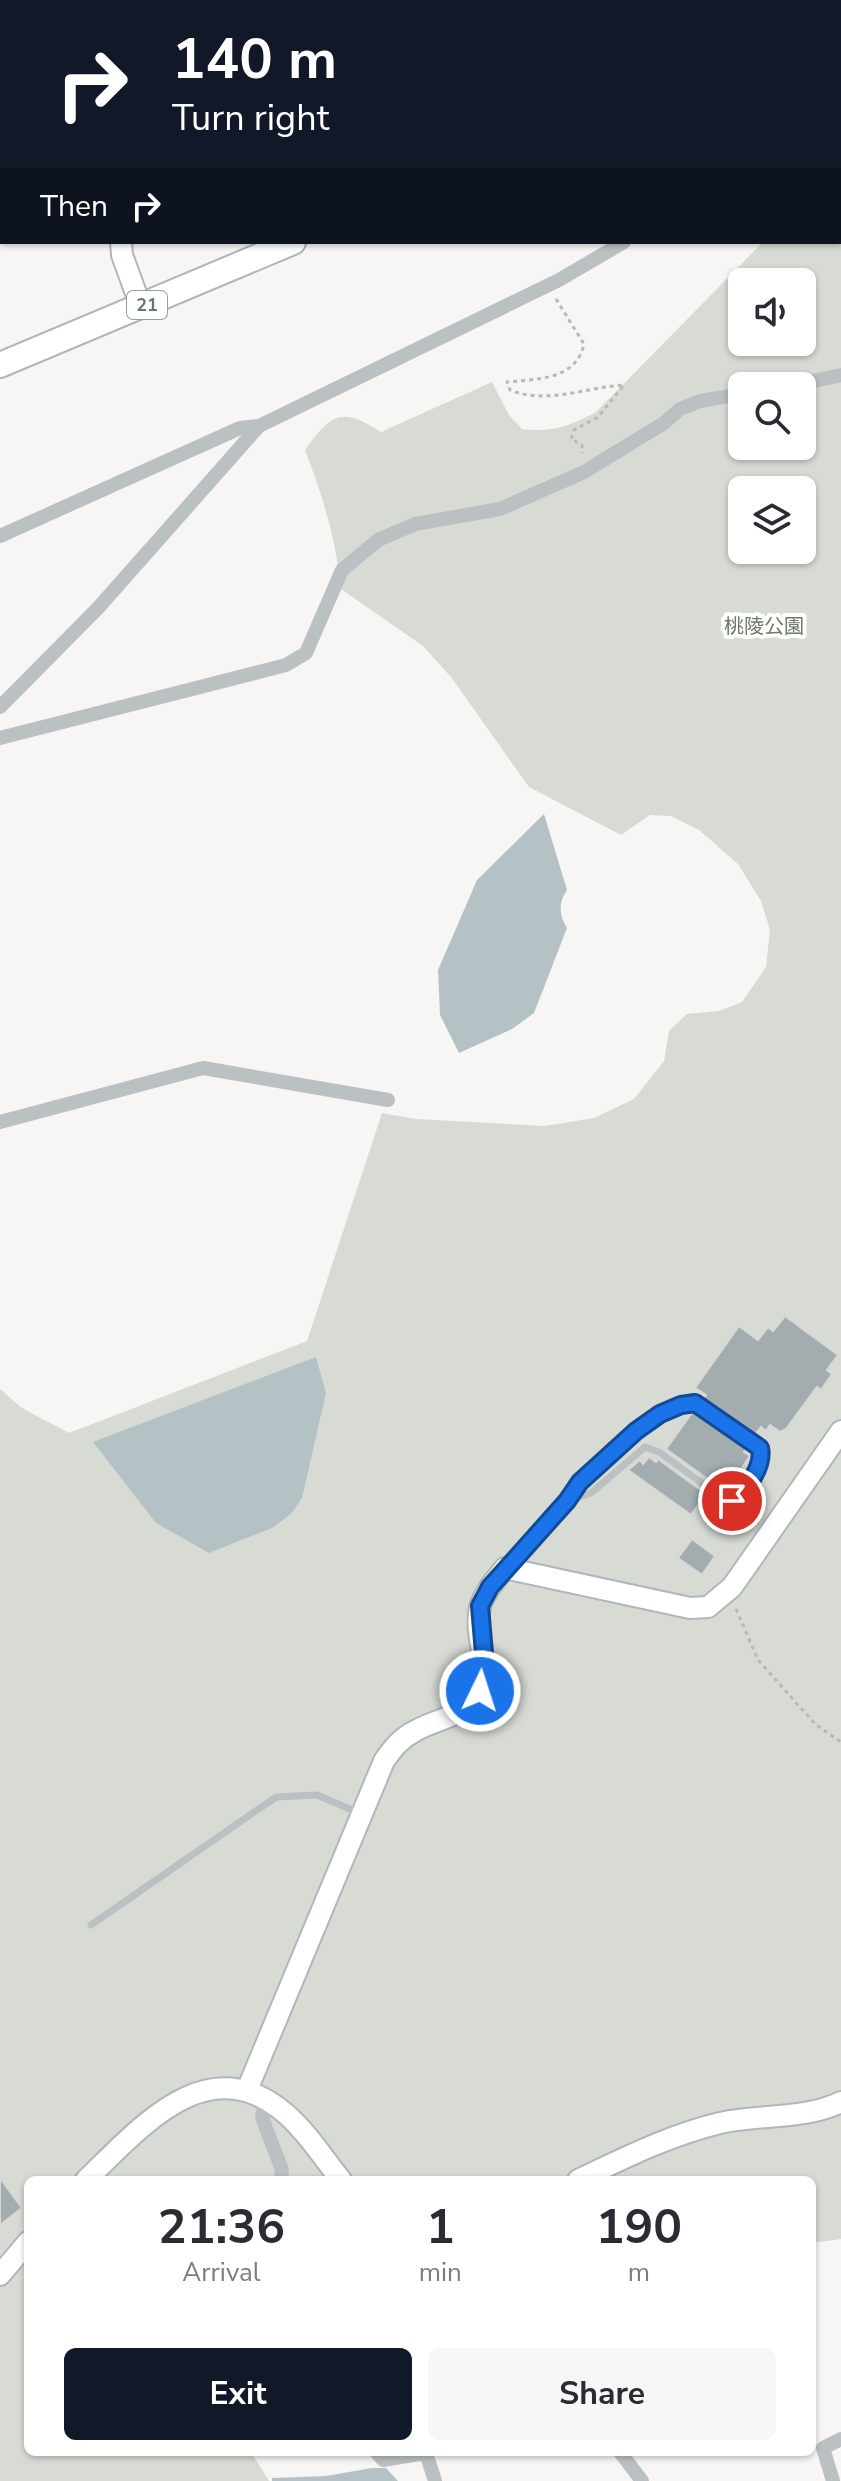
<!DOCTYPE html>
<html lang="en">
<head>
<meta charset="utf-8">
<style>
	:root { --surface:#fff; --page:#f7f7f7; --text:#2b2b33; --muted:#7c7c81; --accent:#111827 }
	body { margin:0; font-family:"Nunito Sans","Noto Sans JP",sans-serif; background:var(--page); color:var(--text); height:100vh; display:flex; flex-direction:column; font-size:30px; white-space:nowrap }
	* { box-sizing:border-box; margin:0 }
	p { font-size:26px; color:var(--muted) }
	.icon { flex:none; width:44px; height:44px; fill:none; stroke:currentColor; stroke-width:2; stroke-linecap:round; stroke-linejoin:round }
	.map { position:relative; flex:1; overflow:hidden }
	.drawer { position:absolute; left:24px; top:2176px; width:792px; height:280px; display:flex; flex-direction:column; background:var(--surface); border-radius:12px; box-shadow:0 2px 6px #0004 }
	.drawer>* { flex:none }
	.hud { position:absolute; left:0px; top:0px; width:842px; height:244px; box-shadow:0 2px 6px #0004; background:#111827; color:#fff; overflow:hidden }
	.controls { position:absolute; left:728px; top:268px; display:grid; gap:16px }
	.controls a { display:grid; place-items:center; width:88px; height:88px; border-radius:12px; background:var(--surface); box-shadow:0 2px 6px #0004; font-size:40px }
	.pin { position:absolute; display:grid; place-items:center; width:68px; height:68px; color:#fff; margin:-34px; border:4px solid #fff; border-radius:50%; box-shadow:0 2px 8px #0007 }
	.me { position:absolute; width:88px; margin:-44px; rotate:4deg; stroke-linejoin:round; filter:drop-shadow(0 0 6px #0008) }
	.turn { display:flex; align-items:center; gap:28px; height:168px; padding:0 40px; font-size:36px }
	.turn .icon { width:104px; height:104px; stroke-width:2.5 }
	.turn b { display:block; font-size:56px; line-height:68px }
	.then { display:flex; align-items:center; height:76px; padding:0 40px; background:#0003; gap:16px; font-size:30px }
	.eta { display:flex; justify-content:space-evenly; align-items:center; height:136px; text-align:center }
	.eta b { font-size:48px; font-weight:700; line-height:56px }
	.action { display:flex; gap:16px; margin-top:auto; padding:16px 40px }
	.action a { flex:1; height:92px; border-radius:12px; background:var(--accent); color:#fff; font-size:32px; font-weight:700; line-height:92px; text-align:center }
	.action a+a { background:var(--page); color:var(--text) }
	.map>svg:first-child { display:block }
	.built { fill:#e7e8e7 }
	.green { fill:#d7dbd4; fill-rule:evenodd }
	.water { fill:#b5c2c5 }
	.building { fill:#a3adb0; stroke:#d8d8d6; stroke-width:2 }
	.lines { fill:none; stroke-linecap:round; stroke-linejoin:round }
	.secondary-casing { stroke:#b0b7ba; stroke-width:24 }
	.primary-casing { stroke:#afb5b8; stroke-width:28 }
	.path { stroke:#b6babc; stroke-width:3; stroke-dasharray:4 4; stroke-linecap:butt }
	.lane { stroke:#bbc1c3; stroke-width:7 }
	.street { stroke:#bbc1c3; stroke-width:14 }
	.secondary { stroke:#fff; stroke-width:20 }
	.primary { stroke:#fff; stroke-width:24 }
	.route-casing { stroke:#114b97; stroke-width:20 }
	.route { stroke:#1a73e8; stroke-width:14 }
	.labels { text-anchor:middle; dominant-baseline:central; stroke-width:8; stroke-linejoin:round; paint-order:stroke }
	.shield { fill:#fff; stroke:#929fa3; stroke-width:2 }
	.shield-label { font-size:18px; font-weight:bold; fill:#64767c }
	.park-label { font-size:20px; fill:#6d7a67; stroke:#fff }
</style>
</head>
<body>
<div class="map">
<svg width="841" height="2481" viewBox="0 0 841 2481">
	<rect width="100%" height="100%" fill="#f7f6f4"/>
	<!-- built -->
	<path class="built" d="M137 0H637L634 2Z"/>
	<!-- green -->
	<path class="green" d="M841 144V2239L812 2243V2180H28V2452H251L269 2481H0V1389L22 1408 69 1433 307 1341 382 1113 416 1119 545 1126 594 1118 634 1099 664 1061 669 1031 687 1014 719 1011 742 1002 766 967 770 930 761 901 738 864 699 830 671 816 650 815 621 835 529 787 451 677 423 646 341 589C336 539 323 497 305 450 331 414 341 406 381 432L492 382 509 415 522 429C551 433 570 426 596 412L763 242H840ZM742 282H802V342H742ZM742 386H802V446H742ZM742 490H802V550H742Z"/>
	<!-- water -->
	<g class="water">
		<path d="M544 814 567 890C558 903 559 915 567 928L534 1013 512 1029 459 1053 440 1015 438 970 477 880Z"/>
		<path d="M316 1357 326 1393 302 1498 291 1514 272 1528 209 1553 156 1523 93 1442Z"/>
		<path d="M372 2468H386L398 2481H272V2478L326 2476Z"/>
	</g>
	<!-- building -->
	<g class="building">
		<path d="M785 1316 838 1355 827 1370 832 1374 821 1390 817 1387 786 1429 780 1432 770 1425 766 1431 761 1427 754 1436 702 1400 706 1395 695 1388 739 1326 758 1340 768 1327 773 1331Z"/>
		<path d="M694 1410 747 1447 744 1452 750 1456 727 1489 716 1480 713 1483 666 1449Z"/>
		<path d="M649 1457 656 1462 658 1459 706 1494 691 1515 628 1470 640 1460 643 1464Z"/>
		<path d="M692 1539 715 1556 702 1575 678 1558Z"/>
		<path d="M0 2178 22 2208 0 2225Z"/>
	</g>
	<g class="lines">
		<!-- secondary casing -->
		<g class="secondary-casing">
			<g id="secondary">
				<path d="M109 0V2"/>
				<path d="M121 242 122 255 141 307"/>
				<path d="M247 2090 384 1761C393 1748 401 1738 415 1731 437 1718 469 1717 480 1689 491 1661 472 1632 481 1604 486 1590 496 1579 505 1568L690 1608 708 1607 732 1587 841 1431"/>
				<path d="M86 2180C142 2126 208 2047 286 2114 307 2132 324 2159 341 2180"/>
				<path d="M578 2180C624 2158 670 2135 720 2123 760 2114 804 2120 841 2102"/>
				<path d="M0 2275 28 2242"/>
			</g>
		</g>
		<!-- primary casing -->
		<g class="primary-casing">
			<g id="primary">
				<path d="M703 2 705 0"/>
				<path d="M0 365 293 242"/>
			</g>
		</g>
		<!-- path -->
		<g class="path">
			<path d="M556 299 584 344C576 380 538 379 507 382L510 390C547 405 586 387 624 385L598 417 574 430 571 439 582 445V453"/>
			<path d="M736 1609 758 1660 815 1724 841 1742"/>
		</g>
		<!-- lane -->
		<g class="lane">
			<path d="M506 1567C526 1545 547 1525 565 1503 571 1497 574 1489 579 1483 602 1455 659 1407 695 1403L760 1448C764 1466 747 1490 732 1501L721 1497 659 1452 645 1447 591 1493 567 1501"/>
			<path d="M91 1925 276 1797 317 1795 359 1813"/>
		</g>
		<!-- street -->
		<g class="street">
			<path d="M794 0 795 2"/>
			<path d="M0 68 2 67"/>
			<path d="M840 68 841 69"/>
			<path d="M0 91 2 90"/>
			<path d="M840 104H841"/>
			<path d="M0 218 2 217"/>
			<path d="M790 386 841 375"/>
			<path d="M0 536 240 428 259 426"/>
			<path d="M0 707 98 608 259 426 559 280 624 242"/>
			<path d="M0 738 286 665 306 653 342 570 378 540 415 524 500 509 584 472 664 423 680 409 700 401 742 394"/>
			<path d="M0 1122 203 1068 388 1100"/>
			<path d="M266 2098 262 2117 282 2170 281 2180"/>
			<path d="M376 2452 383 2460 426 2453 435 2481"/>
			<path d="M620 2452 642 2481"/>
			<path d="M833 2481 823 2448 841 2439"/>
		</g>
		<!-- secondary -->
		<use href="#secondary" class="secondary"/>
		<!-- primary -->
		<use href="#primary" class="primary"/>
	</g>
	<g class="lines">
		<!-- route casing -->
		<g class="route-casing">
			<path id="route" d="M480 1691 485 1665 480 1606 490 1587 567 1501 580 1482 636 1431 660 1414 681 1405 695 1403 760 1448C764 1466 747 1490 732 1501"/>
		</g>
		<!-- route -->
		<use href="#route" class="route"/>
	</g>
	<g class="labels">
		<!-- shield labels -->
		<rect class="shield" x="127" y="291" width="40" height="28" rx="6"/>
		<g class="shield-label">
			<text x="147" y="305">21</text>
		</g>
		<!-- park labels -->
		<g class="park-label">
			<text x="764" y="626">桃陵公園</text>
		</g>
	</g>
</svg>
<div class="controls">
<a><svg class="icon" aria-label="sound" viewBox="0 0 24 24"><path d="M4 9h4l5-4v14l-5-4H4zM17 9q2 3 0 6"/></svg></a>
<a><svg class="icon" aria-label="search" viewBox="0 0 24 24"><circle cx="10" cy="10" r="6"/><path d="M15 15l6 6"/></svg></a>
<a><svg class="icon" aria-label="layers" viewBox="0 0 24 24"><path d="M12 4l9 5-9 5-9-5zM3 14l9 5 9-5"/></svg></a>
</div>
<div class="pin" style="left:732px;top:1501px;background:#d93025"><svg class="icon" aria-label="arrive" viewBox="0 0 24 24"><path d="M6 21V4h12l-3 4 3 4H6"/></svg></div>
<svg class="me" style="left:480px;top:1691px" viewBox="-20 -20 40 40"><circle r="17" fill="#1a73e8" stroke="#fff" stroke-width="3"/><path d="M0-11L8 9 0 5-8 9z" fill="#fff"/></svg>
<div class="hud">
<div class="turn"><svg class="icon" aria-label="right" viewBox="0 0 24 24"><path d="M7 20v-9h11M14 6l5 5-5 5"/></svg><div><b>140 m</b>Turn right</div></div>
<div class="then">Then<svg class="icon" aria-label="right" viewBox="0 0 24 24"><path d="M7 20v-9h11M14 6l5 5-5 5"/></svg></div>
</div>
<section class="drawer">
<div class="eta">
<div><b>21:36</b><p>Arrival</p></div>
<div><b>1</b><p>min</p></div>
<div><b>190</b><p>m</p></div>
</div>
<div class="action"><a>Exit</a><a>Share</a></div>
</section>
</div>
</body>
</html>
